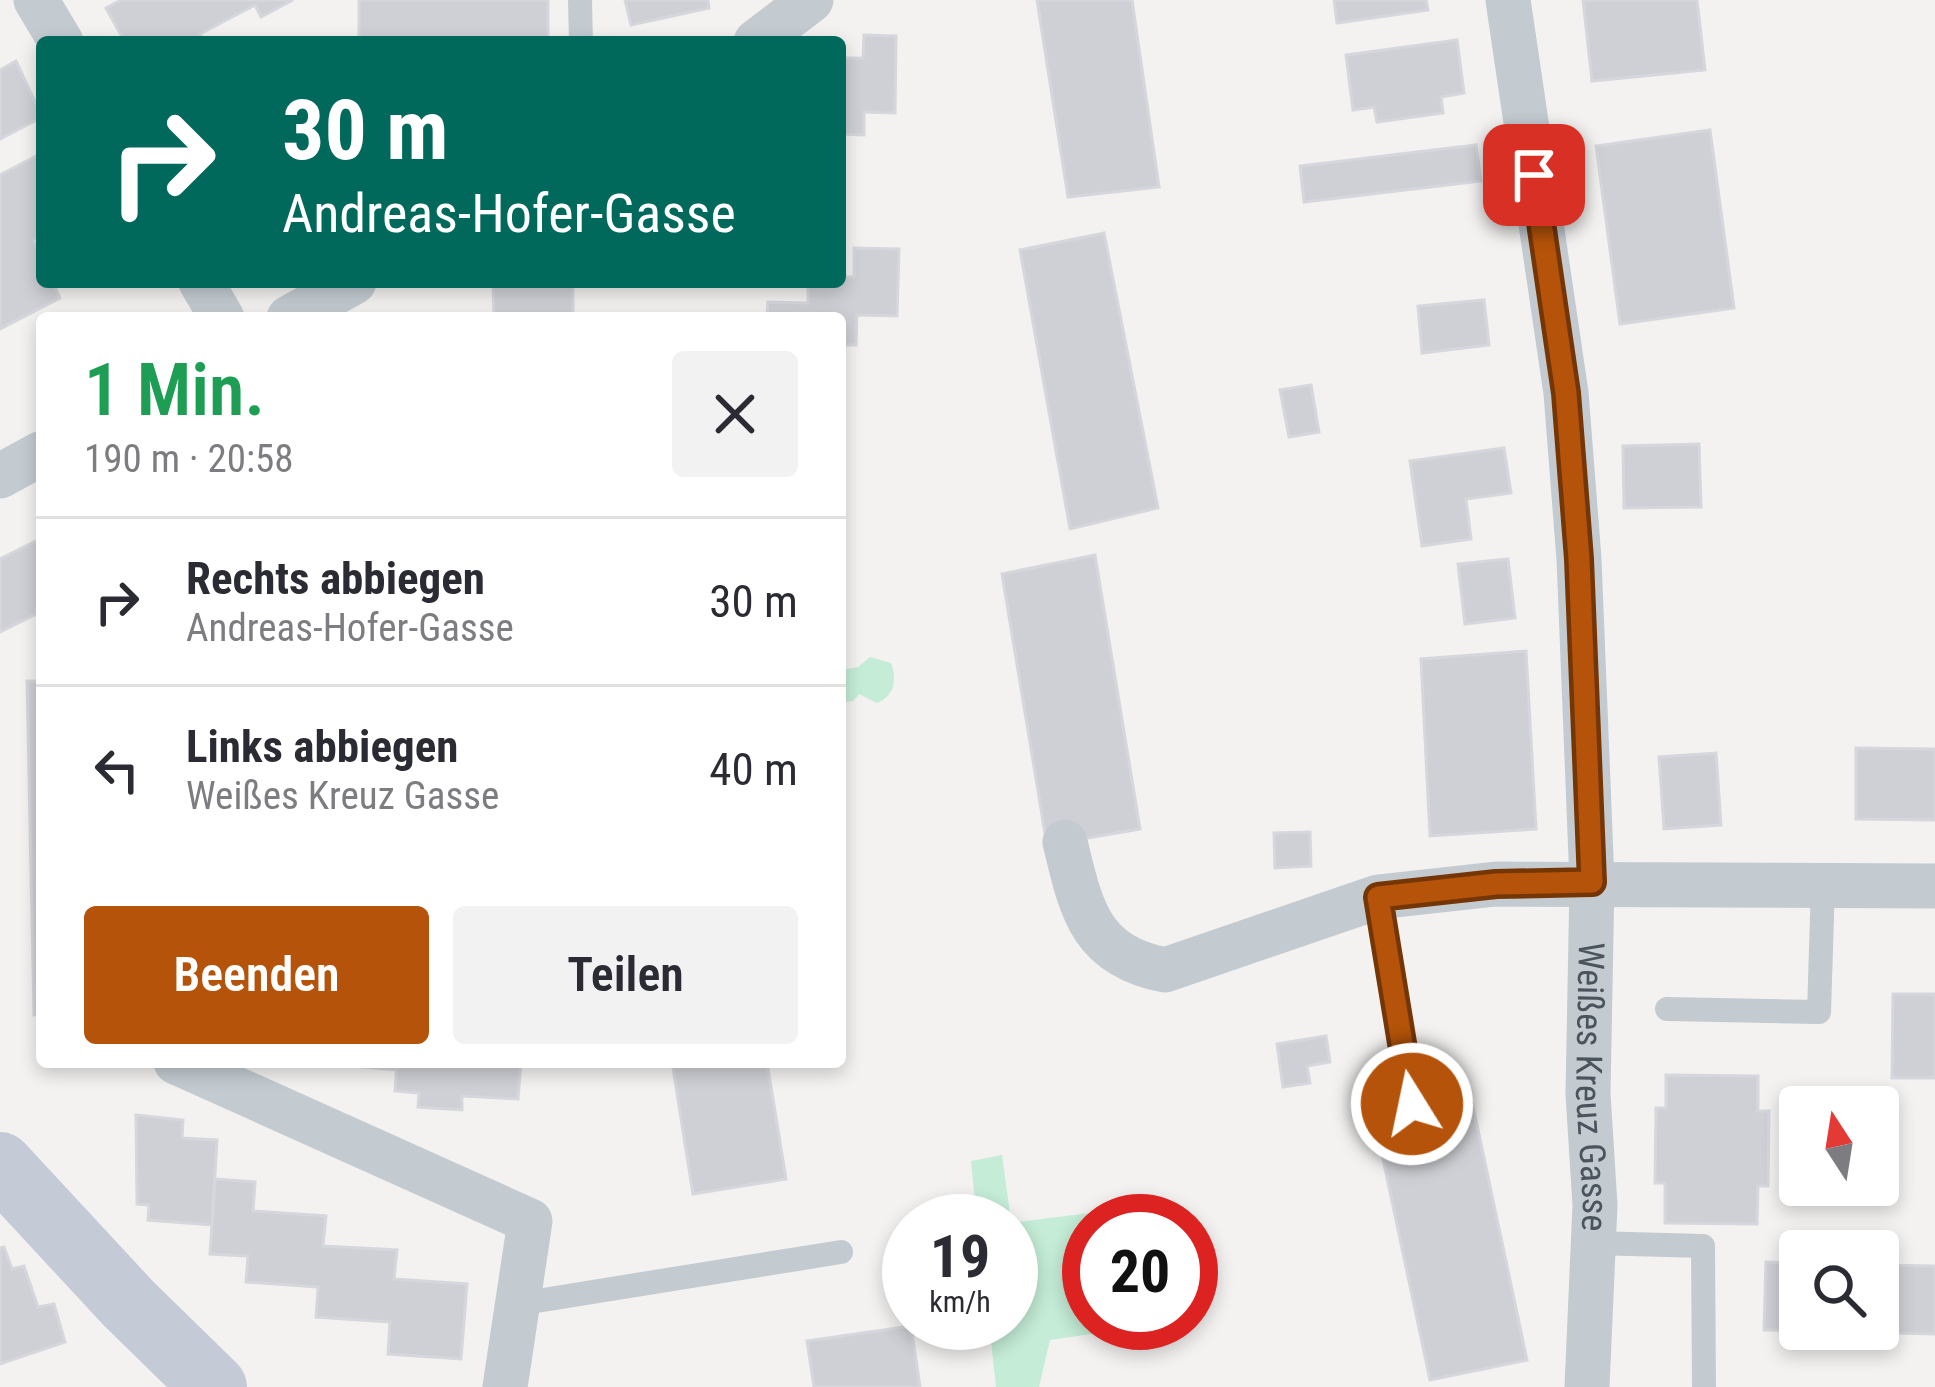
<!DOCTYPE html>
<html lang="de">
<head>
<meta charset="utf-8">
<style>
	:root { --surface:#fff; --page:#f2f2f3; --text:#2b2b33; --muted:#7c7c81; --line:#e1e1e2; --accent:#b45309 }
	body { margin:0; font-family:"Roboto Condensed",sans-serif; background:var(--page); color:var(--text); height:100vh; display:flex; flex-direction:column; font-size:45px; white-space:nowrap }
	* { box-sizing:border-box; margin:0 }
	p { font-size:39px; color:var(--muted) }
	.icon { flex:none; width:66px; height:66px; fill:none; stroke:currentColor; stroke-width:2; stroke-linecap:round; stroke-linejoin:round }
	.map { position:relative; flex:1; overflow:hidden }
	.drawer { position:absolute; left:36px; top:312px; width:810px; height:756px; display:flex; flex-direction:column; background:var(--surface); border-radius:12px; box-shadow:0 6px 18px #0003 }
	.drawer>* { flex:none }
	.banner { position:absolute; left:36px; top:36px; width:810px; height:252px; border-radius:12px; box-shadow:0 6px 18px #0003; background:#00695c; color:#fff; overflow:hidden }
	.needle { width:78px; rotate:348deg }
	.controls { position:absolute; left:1779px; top:1086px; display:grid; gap:24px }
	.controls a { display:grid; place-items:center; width:120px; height:120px; border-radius:12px; background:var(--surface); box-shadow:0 6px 18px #0003; font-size:60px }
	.speed { position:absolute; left:882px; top:1194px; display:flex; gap:24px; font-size:60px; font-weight:700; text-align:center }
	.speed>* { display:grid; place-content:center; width:156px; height:156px; border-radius:50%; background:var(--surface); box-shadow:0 6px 18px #0003; line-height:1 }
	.speed small { font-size:30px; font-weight:400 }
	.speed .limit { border:18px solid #d22; background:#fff; color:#111 }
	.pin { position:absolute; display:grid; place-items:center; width:102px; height:102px; color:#fff; margin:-51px; border-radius:24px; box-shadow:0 6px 18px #0006 }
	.me { position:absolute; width:132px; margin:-66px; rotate:350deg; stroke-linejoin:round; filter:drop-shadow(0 0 9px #0008) }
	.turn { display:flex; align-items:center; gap:42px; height:252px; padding:0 48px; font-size:54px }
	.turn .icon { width:156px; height:156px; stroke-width:2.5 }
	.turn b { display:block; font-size:84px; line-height:102px }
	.round { display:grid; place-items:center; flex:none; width:126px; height:126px; border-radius:12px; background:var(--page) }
	.overview { display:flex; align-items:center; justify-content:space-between; height:204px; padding:0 48px }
	h1 { font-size:72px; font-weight:600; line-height:90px; color:#1e9e55 }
	.button { display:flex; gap:24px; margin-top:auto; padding:24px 48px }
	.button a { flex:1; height:138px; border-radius:12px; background:var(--accent); color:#fff; font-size:48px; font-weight:600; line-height:138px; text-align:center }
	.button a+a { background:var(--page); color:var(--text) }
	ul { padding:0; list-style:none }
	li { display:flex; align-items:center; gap:36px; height:168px; padding:0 48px; border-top:3px solid var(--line) }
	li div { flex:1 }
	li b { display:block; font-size:45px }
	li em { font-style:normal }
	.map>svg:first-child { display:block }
	.green { fill:#c4ecd6 }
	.building { fill:#cfd0d5; stroke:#d6d7dc; stroke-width:3 }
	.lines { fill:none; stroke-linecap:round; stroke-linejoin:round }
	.lane { stroke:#c3cbd1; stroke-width:24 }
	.street { stroke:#c3cbd1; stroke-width:45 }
	.secondary { stroke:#c4cbd6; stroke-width:66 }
	.route-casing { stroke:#753606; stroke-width:30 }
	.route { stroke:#b45309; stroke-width:21 }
	.labels { text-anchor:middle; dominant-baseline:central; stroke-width:12; stroke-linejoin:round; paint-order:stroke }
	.street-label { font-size:36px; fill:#4b535d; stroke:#fff }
</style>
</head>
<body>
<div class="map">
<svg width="1935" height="1387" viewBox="0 0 1935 1387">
	<rect width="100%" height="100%" fill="#f3f2f1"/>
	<!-- green -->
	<g class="green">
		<path d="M870 657 891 663C897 679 895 696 877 703L859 694 853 701 840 703V666L842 670 858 667Z"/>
		<path d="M1002 1155 1011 1221H977L971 1161Z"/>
		<path d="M1113 1210 1115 1221H1089V1323H1132L1133 1328 1050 1340 1039 1387H996L989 1323H1011V1223Z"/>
	</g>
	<!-- building -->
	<g class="building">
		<path d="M121 0H293L261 17 255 5 200 34 205 42H125L106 8Z"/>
		<rect x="359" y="0" width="189" height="42"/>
		<path d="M625 0H708L709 8 631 25Z"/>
		<path d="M1037 0H1132L1159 187 1068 197Z"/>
		<path d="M1334 0H1426L1428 10 1337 23Z"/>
		<path d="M1583 0H1697L1705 70 1592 81Z"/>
		<path d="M864 35 896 36 895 113 864 112V135L840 134V58H863Z"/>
		<path d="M1457 40 1464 93 1441 97 1443 113 1377 122 1374 107 1353 110 1346 55Z"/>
		<path d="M16 61 42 117 0 139V70Z"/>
		<path d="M1710 130 1734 308 1620 324 1596 146Z"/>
		<path d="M1476 145 1481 181 1304 202 1300 166Z"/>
		<path d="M42 153V234L33 240 42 259V282H53L60 298 0 329V175Z"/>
		<path d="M1104 233 1158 508 1070 529 1020 250Z"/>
		<path d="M854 248 899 249 897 316 857 315 856 345H840V318H767L768 302 808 303V282H840V277H854Z"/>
		<path d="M493 282H573V318H494Z"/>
		<path d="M1484 300 1489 345 1422 353 1418 306Z"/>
		<path d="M1311 385 1319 432 1289 437 1280 390Z"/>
		<path d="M1699 444 1701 507 1624 508 1623 446Z"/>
		<path d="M1504 448 1511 493 1466 499 1471 539 1422 546 1410 461Z"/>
		<path d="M42 538V611L0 632V559Z"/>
		<path d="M1095 555 1140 829 1047 845 1002 574Z"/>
		<path d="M1508 559 1515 618 1465 624 1458 564Z"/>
		<path d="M1526 651 1536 829 1430 836 1421 659Z"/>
		<path d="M27 681H42V1015H34Z"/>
		<path d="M1856 748 1935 749V820L1856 819Z"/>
		<path d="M1716 753 1721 825 1664 829 1659 757Z"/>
		<path d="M1310 832 1311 866 1275 868 1274 833Z"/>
		<path d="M1893 994H1935V1078H1892Z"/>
		<path d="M1326 1036 1330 1062 1307 1066 1310 1083 1283 1087 1277 1044Z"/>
		<path d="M312 1062H397V1070Z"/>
		<path d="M397 1062H521L518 1099 462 1096V1110L418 1107 419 1093 395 1091Z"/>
		<path d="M672 1062H767L786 1179 693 1194Z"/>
		<path d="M1666 1075 1758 1076V1111H1769L1768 1186H1758L1757 1224 1665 1223V1183H1655L1656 1108H1666Z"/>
		<path d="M1470 1092 1527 1360 1430 1380 1373 1112Z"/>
		<path d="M136 1115 183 1120 182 1138 217 1140 212 1225 148 1220 149 1205 137 1204Z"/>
		<path d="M215 1179 255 1182 253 1211 326 1216 323 1246 397 1250 394 1279 467 1284 461 1359 388 1354 390 1322 316 1317 318 1287 246 1282 248 1256 210 1254Z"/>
		<path d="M4 1247 12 1269 24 1266 38 1307 54 1304 65 1342 0 1364V1248Z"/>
		<path d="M1766 1262 1800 1263V1329H1878V1265L1935 1266V1334L1764 1330Z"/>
		<path d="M911 1326 920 1387H814L807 1341Z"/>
	</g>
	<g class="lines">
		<!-- lane -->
		<g class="lane">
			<path d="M580 0 581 42"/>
			<path d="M1378 897 1412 1104"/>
			<path d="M1667 1009 1819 1012 1823 885"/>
			<path d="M1593 1243 1703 1246 1704 1387"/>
			<path d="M518 1304 841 1252"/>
		</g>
		<!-- street -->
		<g class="street">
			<path d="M36 0 61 42"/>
			<path id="s1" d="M1508 0 1566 393 1579 559 1592 882 1588 1094 1595 1205 1587 1387"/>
			<path d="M756 42 811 0"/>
			<path d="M201 282 222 318"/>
			<path d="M289 318 354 282"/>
			<path d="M0 476 42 453"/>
			<path d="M1065 842C1081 908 1089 955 1165 970L1378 897 1496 884 1935 886"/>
			<path d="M176 1062 530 1221 505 1387"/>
		</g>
		<!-- secondary -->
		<path class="secondary" d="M0 1165 129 1304 214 1387"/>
	</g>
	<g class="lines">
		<!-- route casing -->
		<g class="route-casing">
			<path id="route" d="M1412 1104 1378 897 1496 884 1592 882 1579 559 1566 393 1534 175"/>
		</g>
		<!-- route -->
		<use href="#route" class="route"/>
	</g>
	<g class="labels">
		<!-- street labels -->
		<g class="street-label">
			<text stroke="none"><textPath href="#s1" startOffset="1092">Weißes Kreuz Gasse</textPath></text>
		</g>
	</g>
</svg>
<div class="controls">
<a><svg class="needle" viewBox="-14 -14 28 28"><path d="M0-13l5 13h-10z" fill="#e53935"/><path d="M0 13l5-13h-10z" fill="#7c7c81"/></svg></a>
<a><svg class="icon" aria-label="search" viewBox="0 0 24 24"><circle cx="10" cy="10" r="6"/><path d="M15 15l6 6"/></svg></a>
</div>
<div class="speed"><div>19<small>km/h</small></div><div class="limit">20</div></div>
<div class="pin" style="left:1534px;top:175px;background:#d93025"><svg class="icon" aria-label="arrive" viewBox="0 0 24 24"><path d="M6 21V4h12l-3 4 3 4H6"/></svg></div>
<svg class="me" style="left:1412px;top:1104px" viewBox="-20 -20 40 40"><circle r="17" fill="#b45309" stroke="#fff" stroke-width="3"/><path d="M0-11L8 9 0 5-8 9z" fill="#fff"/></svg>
<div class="banner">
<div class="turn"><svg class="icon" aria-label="right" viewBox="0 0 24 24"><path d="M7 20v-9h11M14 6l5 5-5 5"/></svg><div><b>30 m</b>Andreas-Hofer-Gasse</div></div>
</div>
<section class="drawer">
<div class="overview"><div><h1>1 Min.</h1><p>190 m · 20:58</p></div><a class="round"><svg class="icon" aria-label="close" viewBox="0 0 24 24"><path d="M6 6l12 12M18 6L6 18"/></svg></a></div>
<ul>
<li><svg class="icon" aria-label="right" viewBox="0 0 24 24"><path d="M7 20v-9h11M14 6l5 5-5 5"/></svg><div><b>Rechts abbiegen</b><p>Andreas-Hofer-Gasse</p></div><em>30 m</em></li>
<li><svg class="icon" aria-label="left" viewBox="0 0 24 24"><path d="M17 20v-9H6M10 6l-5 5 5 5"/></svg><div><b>Links abbiegen</b><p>Weißes Kreuz Gasse</p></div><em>40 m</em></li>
</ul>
<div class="button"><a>Beenden</a><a>Teilen</a></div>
</section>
</div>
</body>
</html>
